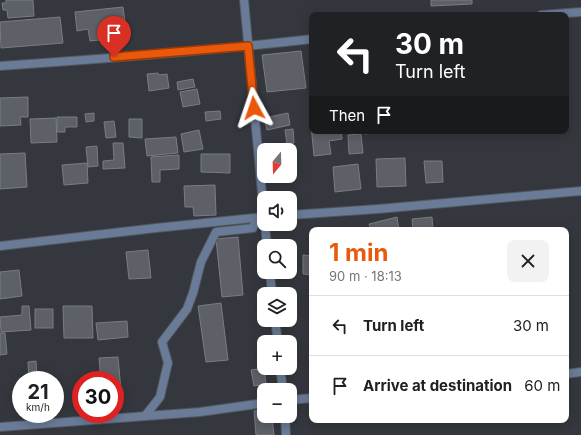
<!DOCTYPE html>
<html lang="en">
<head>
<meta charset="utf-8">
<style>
	:root { --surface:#fff; --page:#f2f2f2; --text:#202124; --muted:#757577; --line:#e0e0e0; --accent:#ea580c }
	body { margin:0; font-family:Inter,sans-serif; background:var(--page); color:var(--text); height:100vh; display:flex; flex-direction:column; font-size:15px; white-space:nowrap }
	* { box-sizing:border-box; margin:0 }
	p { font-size:13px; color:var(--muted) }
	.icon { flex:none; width:22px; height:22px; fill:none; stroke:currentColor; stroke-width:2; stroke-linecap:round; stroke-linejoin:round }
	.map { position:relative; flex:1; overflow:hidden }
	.sheet { position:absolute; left:309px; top:227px; width:260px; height:196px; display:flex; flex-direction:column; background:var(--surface); border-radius:8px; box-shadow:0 2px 10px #0003 }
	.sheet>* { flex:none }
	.top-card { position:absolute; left:309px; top:12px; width:260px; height:122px; border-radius:8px; box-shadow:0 2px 10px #0003; background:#202124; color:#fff; overflow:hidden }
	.needle { width:26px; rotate:199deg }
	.controls { position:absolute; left:257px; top:143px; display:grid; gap:8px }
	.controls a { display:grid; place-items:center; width:40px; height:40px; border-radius:8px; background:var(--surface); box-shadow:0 2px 10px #0003; font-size:20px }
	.speed { position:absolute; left:12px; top:371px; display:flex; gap:8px; font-size:20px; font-weight:700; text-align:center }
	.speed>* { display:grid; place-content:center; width:52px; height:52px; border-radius:50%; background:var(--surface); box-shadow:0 2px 10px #0003; line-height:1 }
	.speed small { font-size:10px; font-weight:400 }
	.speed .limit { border:6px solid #d22; background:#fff; color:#111 }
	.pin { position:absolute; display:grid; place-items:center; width:34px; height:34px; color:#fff; margin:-41px -17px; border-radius:50% 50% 50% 0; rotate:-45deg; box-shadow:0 0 4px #0007 }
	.pin .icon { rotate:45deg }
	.me { position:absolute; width:44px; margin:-22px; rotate:355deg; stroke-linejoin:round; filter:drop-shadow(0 0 3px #0008) }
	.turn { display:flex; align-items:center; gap:14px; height:84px; padding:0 20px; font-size:18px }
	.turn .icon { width:52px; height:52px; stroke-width:2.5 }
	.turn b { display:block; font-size:28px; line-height:34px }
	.then { display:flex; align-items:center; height:38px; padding:0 20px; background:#0003; gap:8px; font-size:15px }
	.round { display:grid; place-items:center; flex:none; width:42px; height:42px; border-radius:8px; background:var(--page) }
	.headline { display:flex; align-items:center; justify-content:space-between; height:68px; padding:0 20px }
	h1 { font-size:24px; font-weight:700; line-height:30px; color:var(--accent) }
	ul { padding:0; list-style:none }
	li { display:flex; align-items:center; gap:12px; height:60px; padding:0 20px; border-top:1px solid var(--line) }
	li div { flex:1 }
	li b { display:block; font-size:15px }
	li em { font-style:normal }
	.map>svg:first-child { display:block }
	.building { fill:#5d6066; stroke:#797d83 }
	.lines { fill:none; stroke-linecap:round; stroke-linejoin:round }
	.street-casing { stroke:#53555b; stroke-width:10 }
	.street { stroke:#697b97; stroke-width:8 }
	.route-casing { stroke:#983908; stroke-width:10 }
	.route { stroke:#ea580c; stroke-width:7 }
</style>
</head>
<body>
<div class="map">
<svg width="581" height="435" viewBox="0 0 581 435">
	<rect width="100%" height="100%" fill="#34373d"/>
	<!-- building -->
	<g class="building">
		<path d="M6 0H33L34 16 8 18 7 10H3L2 3H6Z"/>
		<path d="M431 0H472V4L431 6Z"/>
		<path d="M123 7 127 37 90 41 88 29 77 31 75 12Z"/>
		<path d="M60 17 63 43 1 48 0 22Z"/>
		<path d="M301 51 306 88 267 92 262 55Z"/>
		<path d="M158 73 159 75 167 74 169 88 149 91 147 74Z"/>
		<path d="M193 79 195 87 178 90 177 82Z"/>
		<path d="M197 89 200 104 183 107 180 92Z"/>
		<path d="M28 97V117H20L21 125 0 126V98Z"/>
		<path d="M220 111 221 119 206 121 205 112Z"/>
		<path d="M94 113V121L86 122 85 114Z"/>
		<path d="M288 113 290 125 267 130 264 118Z"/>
		<path d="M57 117H77V127H65V132H57Z"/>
		<path d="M56 118 57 142 31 143 30 119Z"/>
		<path d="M129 119H142V138L129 137Z"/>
		<path d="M114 121 116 137 106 138 104 122Z"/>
		<path d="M311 125H312V131H341L342 139 329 141 331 154 314 156Z"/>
		<path d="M293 129 294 143 287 144 285 130Z"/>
		<path d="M199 130 203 149 184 152 181 134Z"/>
		<path d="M365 131H391L365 134Z"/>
		<path d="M361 134 363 153 349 154 348 135Z"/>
		<path d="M176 137 178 153 147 156 145 139Z"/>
		<path d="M113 143H123L125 168 103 169V161L114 160Z"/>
		<path d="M97 146 98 166 88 167 86 147Z"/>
		<path d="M25 153 27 187 0 189V154Z"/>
		<path d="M201 154H230V173L201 172Z"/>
		<path d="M179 155V169L160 170V182H152L151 157Z"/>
		<path d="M405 158 406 186 377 187 376 159Z"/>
		<path d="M424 161H442L443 182 426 183Z"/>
		<path d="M87 163 88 183 64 185 62 165Z"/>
		<path d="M358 164 361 189 335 192 333 167Z"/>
		<path d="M215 185 216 215 194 216 193 207H185L184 186Z"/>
		<path d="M397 217 399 230H371L369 224Z"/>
		<path d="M432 217 433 230H413L412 219Z"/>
		<path d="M238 237 243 295 222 297 216 239Z"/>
		<path d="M148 250 151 278 129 279 126 252Z"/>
		<path d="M303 255 312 256V275L303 274Z"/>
		<path d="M19 270 22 296 0 299V272Z"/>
		<path d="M221 303 228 360 206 362 198 306Z"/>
		<path d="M22 306H29L31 330 1 332 0 317 22 315Z"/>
		<path d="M63 306H92L93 338H64Z"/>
		<rect x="35" y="309" width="18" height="19"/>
		<path d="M127 321 128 337 98 340 96 323Z"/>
		<path d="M0 333H5L7 354 0 355Z"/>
		<path d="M118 357 121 390 115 391V380H101L99 358Z"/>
		<path d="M36 361 37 380H29L28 362Z"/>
		<path d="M264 368 266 384 254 386 251 370Z"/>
		<path d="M264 410V416H272L274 435H256L254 411Z"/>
	</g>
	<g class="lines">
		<!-- street casing -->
		<g class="street-casing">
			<g id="street">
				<path d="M244 0 264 215"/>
				<path d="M541 15 581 12"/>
				<path d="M0 66C104 59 208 51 312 39"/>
				<path d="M290 215 378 209 581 191"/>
				<path d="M265 224 267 246"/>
				<path d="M0 246 156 228 264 217"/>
				<path d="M270 272 272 294"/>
				<path d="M275 320 278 342"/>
				<path d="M280 368 283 390"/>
				<path d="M566 374 581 372"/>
				<path d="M290 400 312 398"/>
				<path d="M145 416 160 397 166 371 168 363 162 342 187 309 193 293 201 262 216 232 253 228 256 218"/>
				<path d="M285 416 286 435"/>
				<path d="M0 427 200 412 264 403"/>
			</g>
		</g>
		<!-- street -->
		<use href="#street" class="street"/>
	</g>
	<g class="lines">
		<!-- route casing -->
		<g class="route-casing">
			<path id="route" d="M114 57 248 46 254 108"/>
		</g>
		<!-- route -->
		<use href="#route" class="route"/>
	</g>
</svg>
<div class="controls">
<a><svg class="needle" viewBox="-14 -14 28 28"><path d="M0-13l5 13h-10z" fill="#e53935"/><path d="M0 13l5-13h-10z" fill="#757577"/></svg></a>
<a><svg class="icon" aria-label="sound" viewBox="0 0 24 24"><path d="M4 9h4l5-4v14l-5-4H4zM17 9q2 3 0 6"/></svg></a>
<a><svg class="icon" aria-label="search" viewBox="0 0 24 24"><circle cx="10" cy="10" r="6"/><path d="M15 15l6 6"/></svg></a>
<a><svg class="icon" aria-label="layers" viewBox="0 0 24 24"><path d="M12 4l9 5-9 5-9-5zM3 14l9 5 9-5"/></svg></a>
<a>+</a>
<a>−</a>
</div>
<div class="speed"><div>21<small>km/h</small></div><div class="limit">30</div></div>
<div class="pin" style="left:114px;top:57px;background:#d93025"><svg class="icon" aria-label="arrive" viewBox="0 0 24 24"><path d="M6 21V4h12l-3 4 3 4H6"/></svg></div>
<svg class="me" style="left:254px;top:108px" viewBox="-20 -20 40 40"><path d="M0-17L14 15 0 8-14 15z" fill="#ea580c" stroke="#fff" stroke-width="4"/></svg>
<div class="top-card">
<div class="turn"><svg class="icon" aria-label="left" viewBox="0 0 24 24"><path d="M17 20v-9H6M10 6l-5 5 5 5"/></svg><div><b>30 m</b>Turn left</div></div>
<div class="then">Then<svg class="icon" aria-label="arrive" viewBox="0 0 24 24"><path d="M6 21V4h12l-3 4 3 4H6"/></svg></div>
</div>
<section class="sheet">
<div class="headline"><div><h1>1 min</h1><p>90 m · 18:13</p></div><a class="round"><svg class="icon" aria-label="close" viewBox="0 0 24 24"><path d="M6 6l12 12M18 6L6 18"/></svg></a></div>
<ul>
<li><svg class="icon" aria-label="left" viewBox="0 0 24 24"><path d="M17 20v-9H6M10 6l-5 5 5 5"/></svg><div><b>Turn left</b></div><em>30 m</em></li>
<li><svg class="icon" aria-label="arrive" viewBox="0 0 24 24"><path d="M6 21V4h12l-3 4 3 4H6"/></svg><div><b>Arrive at destination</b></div><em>60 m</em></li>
</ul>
</section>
</div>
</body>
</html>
